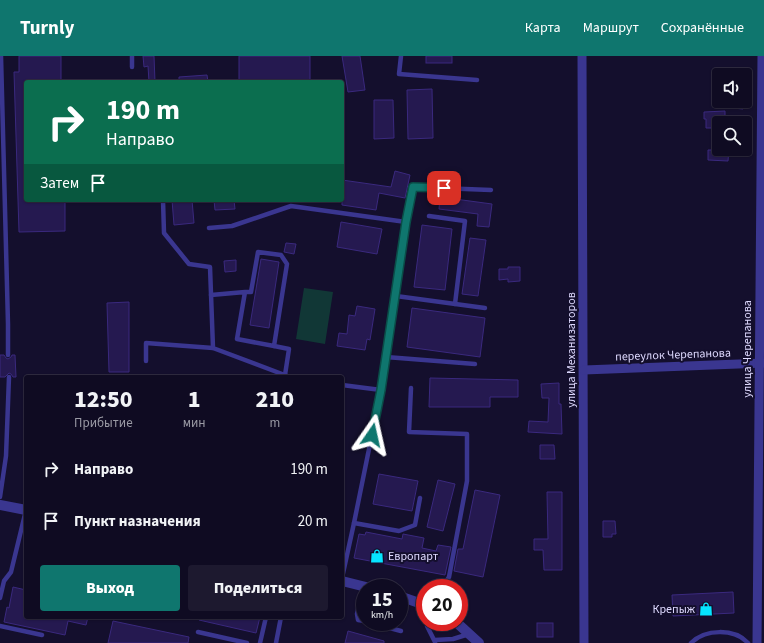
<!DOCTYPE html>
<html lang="ru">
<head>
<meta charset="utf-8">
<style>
	:root { --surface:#0f0b22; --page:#1d192f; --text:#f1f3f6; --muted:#9b9ba5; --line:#2f2b40; --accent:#0f766e }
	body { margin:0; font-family:"Source Sans 3",sans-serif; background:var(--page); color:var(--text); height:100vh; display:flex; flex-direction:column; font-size:15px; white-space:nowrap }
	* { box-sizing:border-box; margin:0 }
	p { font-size:13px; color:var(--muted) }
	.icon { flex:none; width:22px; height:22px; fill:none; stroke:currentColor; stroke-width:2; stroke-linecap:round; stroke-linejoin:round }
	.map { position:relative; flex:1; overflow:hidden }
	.panel { position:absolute; left:24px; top:319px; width:320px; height:244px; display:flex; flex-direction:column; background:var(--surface); border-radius:4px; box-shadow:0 1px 3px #0004,0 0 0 1px var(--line) }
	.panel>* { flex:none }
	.top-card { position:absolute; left:24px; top:24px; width:320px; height:122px; border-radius:4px; box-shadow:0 1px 3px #0004,0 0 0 1px var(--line); background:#0b6e4f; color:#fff; overflow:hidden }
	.controls { position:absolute; left:712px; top:12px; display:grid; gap:8px }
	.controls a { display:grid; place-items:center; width:40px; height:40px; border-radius:4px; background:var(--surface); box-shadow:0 1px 3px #0004,0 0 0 1px var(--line); font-size:20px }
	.speed { position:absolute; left:356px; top:523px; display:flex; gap:8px; font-size:20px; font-weight:700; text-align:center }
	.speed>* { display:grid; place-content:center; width:52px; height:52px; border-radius:50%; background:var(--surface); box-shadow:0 1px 3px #0004,0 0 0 1px var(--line); line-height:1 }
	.speed small { font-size:10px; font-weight:400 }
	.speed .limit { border:6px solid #d22; background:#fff; color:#111 }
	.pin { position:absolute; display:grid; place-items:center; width:34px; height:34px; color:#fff; margin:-17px; border-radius:8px; box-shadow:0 2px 6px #0006 }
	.me { position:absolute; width:44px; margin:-22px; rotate:11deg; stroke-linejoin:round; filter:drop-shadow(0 0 3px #0008) }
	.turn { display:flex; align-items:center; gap:14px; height:84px; padding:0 16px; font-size:18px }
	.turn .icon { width:52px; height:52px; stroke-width:2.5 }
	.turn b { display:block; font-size:28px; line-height:34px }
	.then { display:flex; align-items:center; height:38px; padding:0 16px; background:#0003; gap:8px; font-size:15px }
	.eta { display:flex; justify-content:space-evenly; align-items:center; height:68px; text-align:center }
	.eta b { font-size:24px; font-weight:800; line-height:28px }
	.action { display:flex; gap:8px; margin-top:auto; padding:8px 16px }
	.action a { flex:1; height:46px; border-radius:4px; background:var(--accent); color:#fff; font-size:16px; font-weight:800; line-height:46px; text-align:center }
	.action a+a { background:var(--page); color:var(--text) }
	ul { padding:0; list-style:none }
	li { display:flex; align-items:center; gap:12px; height:52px; padding:0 16px }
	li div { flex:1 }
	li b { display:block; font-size:15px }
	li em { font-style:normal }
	header { display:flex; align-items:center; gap:24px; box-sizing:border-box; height:56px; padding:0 20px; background:var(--accent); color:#fff }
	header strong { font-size:19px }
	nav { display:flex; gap:22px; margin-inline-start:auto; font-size:14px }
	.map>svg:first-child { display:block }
	.green { fill:#113736 }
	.building { fill:#251950; stroke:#3a297e }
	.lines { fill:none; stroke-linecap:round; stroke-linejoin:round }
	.service { stroke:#3a3690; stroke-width:4.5 }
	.minor { stroke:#3a3690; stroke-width:9 }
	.tertiary { stroke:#3a3690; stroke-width:10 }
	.route-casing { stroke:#0a4d48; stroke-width:10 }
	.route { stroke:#0f766e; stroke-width:7 }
	.labels { text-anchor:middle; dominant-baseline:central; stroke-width:4; stroke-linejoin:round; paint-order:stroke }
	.street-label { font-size:12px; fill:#dfdaff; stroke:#140f2d }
	.poi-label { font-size:12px; fill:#dfdaff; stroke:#140f2d; text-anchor:start }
</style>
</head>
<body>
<header>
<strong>Turnly</strong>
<nav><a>Карта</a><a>Маршрут</a><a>Сохранённые</a></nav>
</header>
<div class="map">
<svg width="764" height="587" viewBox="0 0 764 587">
	<rect width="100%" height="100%" fill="#140f2d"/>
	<!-- green -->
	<path class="green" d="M304 232 333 236 325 288 296 283Z"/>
	<!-- building -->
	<g class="building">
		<path d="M19 0H61V26H26V144H65V175L19 176 14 16H19Z"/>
		<path d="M143 0H154L155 26H149L148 10 144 11Z"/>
		<rect x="239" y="0" width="71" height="26"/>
		<path d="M342 0H360L365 34 348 36Z"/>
		<rect x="426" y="0" width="26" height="7"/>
		<path d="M207 19 208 26H179V21Z"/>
		<path d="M432 33 433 82 408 83 407 34Z"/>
		<path d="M374 44H393L394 82 374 83Z"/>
		<path d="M733 45H744L743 53 733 52Z"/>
		<path d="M725 55V67H719V72H706V63H704V56Z"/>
		<path d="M713 74 719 75V93H729L728 105 708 104V94H712Z"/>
		<path d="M395 115 410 119 405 142 379 137 376 154 342 149V124L391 131Z"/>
		<path d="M440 141 492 148 489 171 477 170 478 158 439 153Z"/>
		<path d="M172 144H192L194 167 174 169Z"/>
		<path d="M214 144H234L235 153 215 154Z"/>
		<path d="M341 166 382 173 377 198 337 191Z"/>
		<path d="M422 169 452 173 445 234 414 231Z"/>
		<path d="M470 182 486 184 478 240 462 238Z"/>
		<path d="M286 187 296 188 294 198 284 196Z"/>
		<path d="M261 203 279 206 269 272 250 269Z"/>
		<path d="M236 204V215L225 216 224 205Z"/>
		<path d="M508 211H520V225L508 226V223L499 224V213H508Z"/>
		<path d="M129 246V316H109L107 247Z"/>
		<path d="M357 250 375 253 370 284 367 283 365 294 337 290 339 277 347 278 349 259 355 260Z"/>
		<path d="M412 252 485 262 480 301 407 291Z"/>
		<path d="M0 299H4L6 302 8 303 11 301 12 299H15L16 321H13L11 318 9 317 5 321H0Z"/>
		<path d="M430 322 518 324V341H490V351H429Z"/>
		<path d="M559 327V348H561L562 378 528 376 529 365 548 366 549 342H542L541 328Z"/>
		<path d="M540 389H554L555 403H540Z"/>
		<path d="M379 418 418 425 412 455 373 448Z"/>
		<path d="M438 424 455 428 443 475 427 471Z"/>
		<path d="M475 434 500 439 483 521 454 515 458 493H463Z"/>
		<path d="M547 436H562V514H544L543 494H534V483H548Z"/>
		<path d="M603 465H615L616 478H612V481H603Z"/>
		<path d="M366 476 402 483 403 478 424 482 422 492 436 495 438 489 451 491 445 519 354 502 359 478 365 479Z"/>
		<path d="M13 531 26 534V561H88L86 569 68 565 65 579 4 566 7 551 9 552Z"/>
		<path d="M733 536 734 557 673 560 672 539Z"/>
		<path d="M199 561H260L256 577 199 564Z"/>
		<path d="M113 565 189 581 188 587H108Z"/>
		<rect x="537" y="567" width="16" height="14"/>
		<path d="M348 575 384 585V587H345Z"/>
	</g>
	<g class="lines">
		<!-- service -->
		<g class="service">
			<path d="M1 0 8 268V299"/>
			<path d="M132 0V11"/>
			<path d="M401 0 399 18 477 24"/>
			<path d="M163 144 164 177 189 208 210 211 213 292 290 321"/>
			<path d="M429 160 465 165 455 248"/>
			<path d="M406 166 413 131 491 134"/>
			<path d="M209 172 232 170 291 150 406 166 381 334 354 467 342 522"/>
			<path d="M211 239 245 236 237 283 274 290 287 208 281 199 258 196 251 236H245"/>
			<path d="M396 240 485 252"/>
			<path d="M274 290 289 293 285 319"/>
			<path d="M386 301 475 308"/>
			<path d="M146 305V287L213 292"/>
			<path d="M342 329 381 334"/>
			<path d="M411 332 409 376 467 378V425L449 521 442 532"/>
			<path d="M0 441 6 400 9 321"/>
			<path d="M354 467 399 475 415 469 420 442"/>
			<path d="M363 530 357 558 358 564 365 565"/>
			<path d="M0 542 4 525 11 516 26 454"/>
			<path d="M367 566 401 575"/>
			<path d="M428 566 427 570 435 586"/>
			<path d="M0 570 42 579"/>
			<path d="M198 576 247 587"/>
			<path d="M435 584 453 583 469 578"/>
			<path d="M260 587 266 561"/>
			<path d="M276 587 281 561"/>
			<path d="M691 587C705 573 734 572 748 587"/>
		</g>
		<!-- minor -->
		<g class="minor">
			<path d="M582 0 584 587"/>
			<path d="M584 314 764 307"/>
			<path d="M757 587 762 0"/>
		</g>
		<!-- tertiary -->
		<g class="tertiary">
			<path d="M0 449 26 454"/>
			<path d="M342 525 370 532"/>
			<path d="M399 540 425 549"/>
			<path d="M456 566 479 587"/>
		</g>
	</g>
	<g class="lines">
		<!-- route casing -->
		<g class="route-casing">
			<path id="route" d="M372 379 381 334 406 166 413 131 444 132"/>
		</g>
		<!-- route -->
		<use href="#route" class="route"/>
	</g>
	<!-- icons -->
	<defs>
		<g id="shop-bare" transform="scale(1.08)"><path d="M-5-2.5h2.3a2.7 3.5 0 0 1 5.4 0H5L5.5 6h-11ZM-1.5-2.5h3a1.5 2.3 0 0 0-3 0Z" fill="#06e4ff" stroke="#140f2d" stroke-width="2.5" paint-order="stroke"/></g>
	</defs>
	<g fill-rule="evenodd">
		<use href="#shop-bare" x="377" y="500"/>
		<use href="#shop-bare" x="706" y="553"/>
	</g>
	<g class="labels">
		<!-- street labels -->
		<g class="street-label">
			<text transform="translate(747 293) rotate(-90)">улица Черепанова</text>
			<text transform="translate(571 294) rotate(-90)">улица Механизаторов</text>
			<text transform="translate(673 299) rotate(-2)">переулок Черепанова</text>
		</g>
		<!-- poi labels -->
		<g class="poi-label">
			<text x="388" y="500">Европарт</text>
			<text x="695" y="553" text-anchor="end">Крепыж</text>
		</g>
	</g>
</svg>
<div class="controls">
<a><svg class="icon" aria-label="sound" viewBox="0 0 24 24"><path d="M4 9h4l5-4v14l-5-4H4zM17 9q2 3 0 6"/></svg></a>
<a><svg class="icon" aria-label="search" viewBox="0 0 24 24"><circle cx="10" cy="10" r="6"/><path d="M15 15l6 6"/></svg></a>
</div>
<div class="speed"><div>15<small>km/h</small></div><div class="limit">20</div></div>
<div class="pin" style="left:444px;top:132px;background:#d93025"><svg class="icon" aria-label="arrive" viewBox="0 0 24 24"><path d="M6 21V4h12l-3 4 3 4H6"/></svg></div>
<svg class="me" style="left:372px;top:379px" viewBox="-20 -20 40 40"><path d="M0-17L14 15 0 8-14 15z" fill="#0f766e" stroke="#fff" stroke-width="4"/></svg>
<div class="top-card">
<div class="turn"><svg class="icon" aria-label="right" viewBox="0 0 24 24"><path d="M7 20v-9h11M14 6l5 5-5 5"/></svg><div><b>190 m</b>Направо</div></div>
<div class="then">Затем<svg class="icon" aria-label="arrive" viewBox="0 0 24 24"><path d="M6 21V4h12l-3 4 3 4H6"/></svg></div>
</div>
<section class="panel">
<div class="eta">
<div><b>12:50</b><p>Прибытие</p></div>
<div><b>1</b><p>мин</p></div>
<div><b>210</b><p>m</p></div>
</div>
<ul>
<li><svg class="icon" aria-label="right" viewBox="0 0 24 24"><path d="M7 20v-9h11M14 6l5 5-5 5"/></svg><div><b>Направо</b></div><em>190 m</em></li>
<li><svg class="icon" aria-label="arrive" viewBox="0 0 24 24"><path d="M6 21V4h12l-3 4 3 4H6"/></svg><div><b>Пункт назначения</b></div><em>20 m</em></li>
</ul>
<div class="action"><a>Выход</a><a>Поделиться</a></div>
</section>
</div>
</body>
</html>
